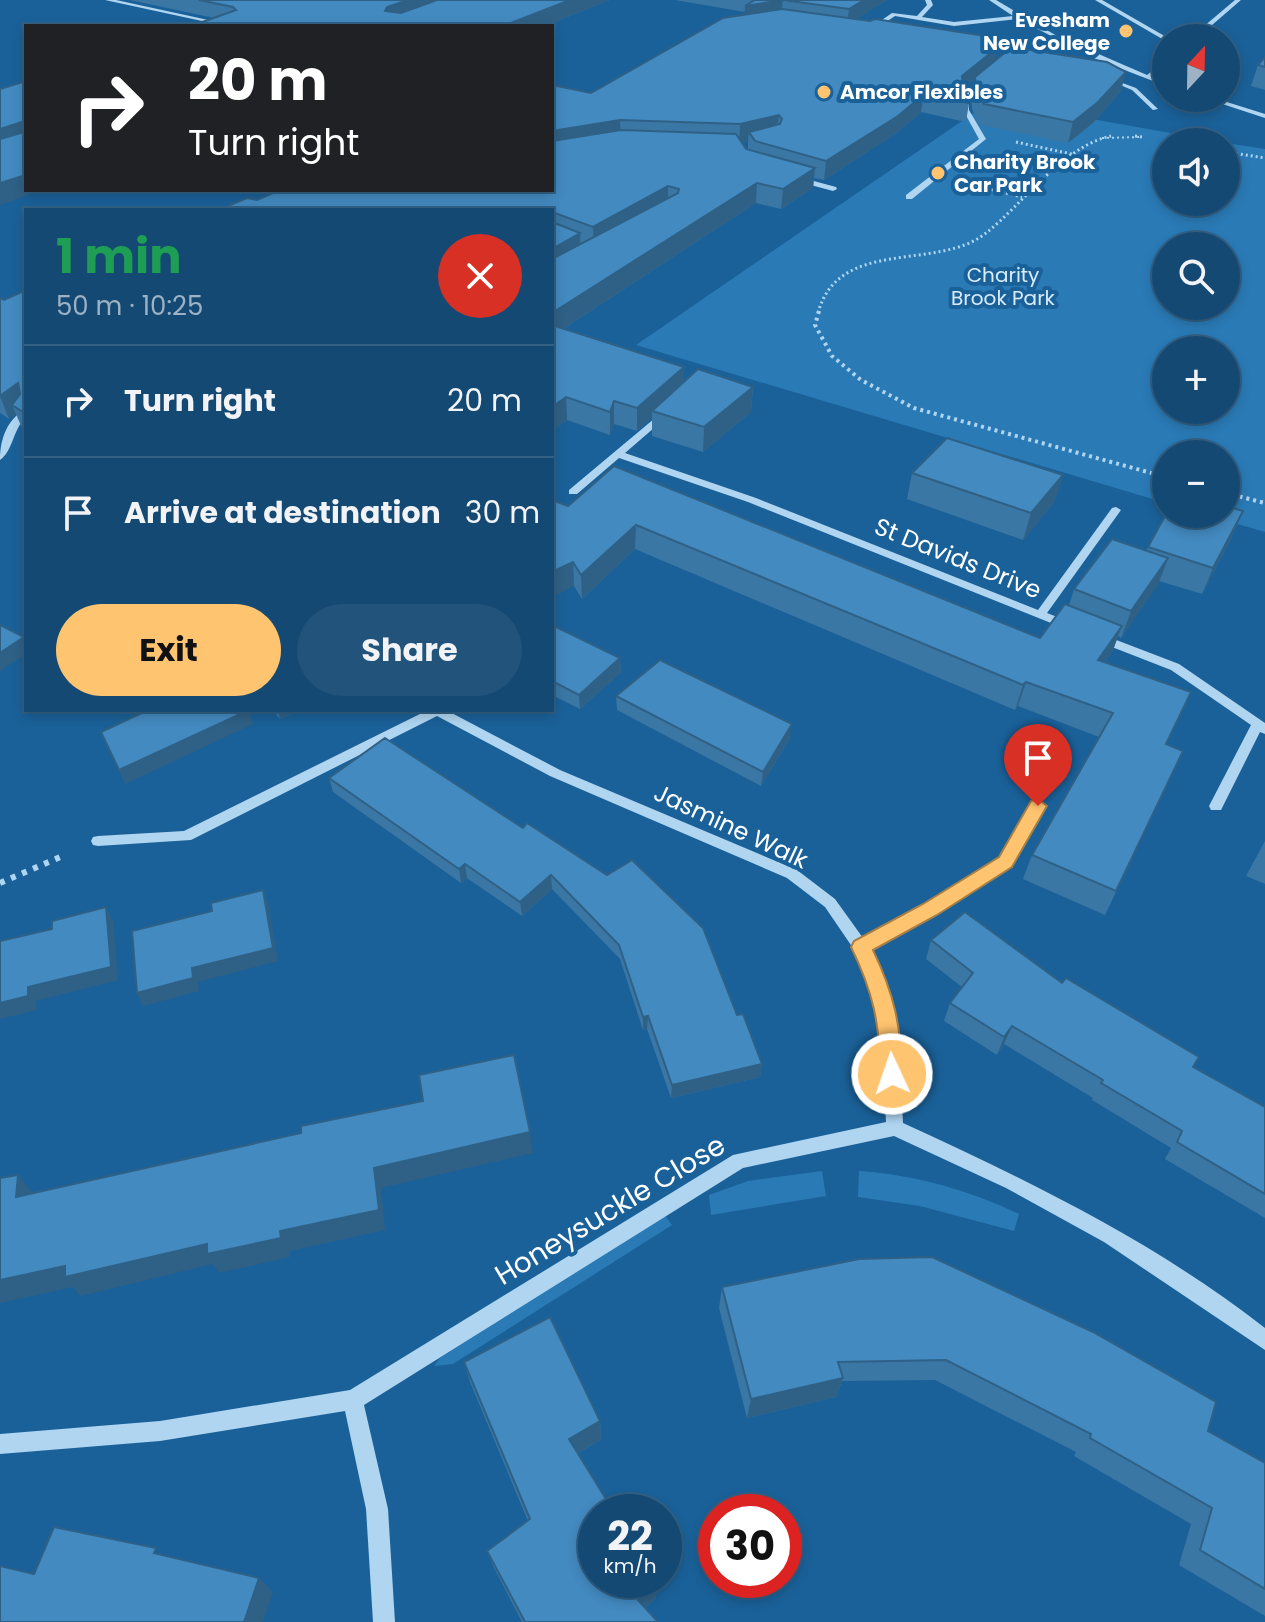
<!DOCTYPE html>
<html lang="en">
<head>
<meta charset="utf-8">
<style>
	:root { --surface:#144973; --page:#21537b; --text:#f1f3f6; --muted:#9db2c4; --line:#336185; --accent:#ffc46f }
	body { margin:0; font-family:Poppins,sans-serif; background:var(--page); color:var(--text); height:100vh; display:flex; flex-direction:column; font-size:30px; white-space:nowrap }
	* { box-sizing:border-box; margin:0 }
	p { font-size:26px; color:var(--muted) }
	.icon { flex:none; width:44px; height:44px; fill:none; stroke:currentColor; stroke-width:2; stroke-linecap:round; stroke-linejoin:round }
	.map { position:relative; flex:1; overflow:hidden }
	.side { position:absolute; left:24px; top:208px; width:530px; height:504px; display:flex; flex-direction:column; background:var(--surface); border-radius:0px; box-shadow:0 4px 12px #0003,0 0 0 2px var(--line) }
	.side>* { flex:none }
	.guide { position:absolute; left:24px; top:24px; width:530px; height:168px; border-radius:0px; box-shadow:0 4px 12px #0003,0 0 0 2px var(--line); background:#202124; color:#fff; overflow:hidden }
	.needle { width:52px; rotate:22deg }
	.controls { position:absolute; left:1152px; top:24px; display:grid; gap:16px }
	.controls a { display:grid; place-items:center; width:88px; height:88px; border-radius:50%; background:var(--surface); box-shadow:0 4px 12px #0003,0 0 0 2px var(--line); font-size:40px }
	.speed { position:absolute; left:578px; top:1494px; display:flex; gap:16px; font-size:40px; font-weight:700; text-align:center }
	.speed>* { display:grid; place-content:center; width:104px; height:104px; border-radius:50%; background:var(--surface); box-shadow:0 4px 12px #0003,0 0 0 2px var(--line); line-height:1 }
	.speed small { font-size:20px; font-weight:400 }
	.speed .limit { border:12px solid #d22; background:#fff; color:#111 }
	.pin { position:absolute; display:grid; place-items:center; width:68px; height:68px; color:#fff; margin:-82px -34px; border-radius:50% 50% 50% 0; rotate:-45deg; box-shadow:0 0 8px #0007 }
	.pin .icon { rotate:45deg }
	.me { position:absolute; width:88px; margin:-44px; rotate:357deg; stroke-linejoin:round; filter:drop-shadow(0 0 6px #0008) }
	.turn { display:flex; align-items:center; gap:28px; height:168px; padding:0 32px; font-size:36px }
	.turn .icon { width:104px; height:104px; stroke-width:2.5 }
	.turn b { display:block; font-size:56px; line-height:68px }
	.round { display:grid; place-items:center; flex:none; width:84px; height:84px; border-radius:42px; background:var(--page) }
	.overview { display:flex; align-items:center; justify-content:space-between; height:136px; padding:0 32px }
	h1 { font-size:48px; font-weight:700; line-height:60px; color:#1e9e55 }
	.button { display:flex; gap:16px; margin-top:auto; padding:16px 32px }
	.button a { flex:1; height:92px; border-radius:48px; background:var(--accent); color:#111; font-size:32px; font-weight:700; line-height:92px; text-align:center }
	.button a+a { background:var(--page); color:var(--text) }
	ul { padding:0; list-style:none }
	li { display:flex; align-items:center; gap:24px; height:112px; padding:0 32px; border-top:2px solid var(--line) }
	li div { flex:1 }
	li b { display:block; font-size:30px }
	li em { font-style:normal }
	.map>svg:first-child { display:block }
	.green { fill:#2a7ab6; fill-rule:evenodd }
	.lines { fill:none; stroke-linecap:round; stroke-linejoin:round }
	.path-far3 { stroke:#afd5f1; stroke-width:2; stroke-dasharray:2 3; stroke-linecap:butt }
	.path-far2 { stroke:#afd5f1; stroke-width:3; stroke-dasharray:2 3; stroke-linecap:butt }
	.path-far1 { stroke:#afd5f1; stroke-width:4; stroke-dasharray:3 4; stroke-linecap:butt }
	.path { stroke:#afd5f1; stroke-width:6; stroke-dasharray:5 7; stroke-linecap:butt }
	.minor { fill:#afd5f1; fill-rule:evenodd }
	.wall { fill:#3a77a5; fill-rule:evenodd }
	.shaded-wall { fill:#2f6186 }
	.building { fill:#438ac0; stroke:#2f6186; stroke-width:2 }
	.route { fill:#ffc46f; stroke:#a67f48; stroke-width:2 }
	.poi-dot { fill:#ffc46f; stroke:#1a6199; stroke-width:3 }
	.labels { text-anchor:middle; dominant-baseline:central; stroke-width:8; stroke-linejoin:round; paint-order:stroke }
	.far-poi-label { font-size:20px; font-weight:bold; fill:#fff; stroke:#1a6199; text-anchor:start }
	.far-park-label { font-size:20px; fill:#d7ecfc; stroke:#1a6199 }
	.street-label { font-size:24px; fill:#fff; stroke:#1a6199 }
	.near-street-label { font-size:28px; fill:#fff; stroke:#1a6199 }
</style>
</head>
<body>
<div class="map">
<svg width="1265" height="1622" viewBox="0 0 1265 1622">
	<rect width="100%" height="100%" fill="#1a6199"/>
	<!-- green -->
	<g class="green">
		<path d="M991 101 1221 142H1166V202H1226V143L1265 149V532L1203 514H1226V454H1166V503L636 345ZM1166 246H1226V306H1166ZM1166 350H1226V410H1166Z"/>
		<path d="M822 1171 826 1196 711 1215 709 1195 748 1181Z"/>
		<path d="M859 1171C915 1175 969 1190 1019 1214L1014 1231 920 1206 858 1197Z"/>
		<path d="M664 1214 672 1225 453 1364 434 1366 440 1358Z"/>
	</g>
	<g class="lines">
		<!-- path-far3 -->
		<path class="path-far3" d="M1102 138 1142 137"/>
		<!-- path-far2 -->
		<g class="path-far2">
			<path d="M1135 136 1142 137"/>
			<path d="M1016 142 1076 155"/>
			<path d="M1226 152 1265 158"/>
			<path d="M977 186 1022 197"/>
			<path d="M818 313C839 236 938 272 986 233 1022 205 1063 146 1111 136"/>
		</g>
		<!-- path-far1 -->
		<g class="path-far1">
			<path d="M819 311 815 325 832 356 861 380 914 408 1166 477"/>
			<path d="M1226 493 1265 503"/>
		</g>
		<!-- path -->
		<path class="path" d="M0 883 65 855"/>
		<!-- minor -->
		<g class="minor">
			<path d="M105 0H116L236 26H225Z"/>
			<path d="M925 0H931L933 5 922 17 954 22 1013 16 989 0H996L1057 36 1147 75 1166 60V65L1153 77 1166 82V86L1096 59 1018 19 954 26 895 16 871 32 866 31 892 13 917 16 927 5Z"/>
			<path d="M1095 0H1102L1168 38 1164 40Z"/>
			<path d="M1235 0H1241L1197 38H1190Z"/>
			<path d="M974 35 1045 54 1046 55 1043 57 972 38Z"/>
			<path d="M983 77 988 78 968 95 969 110 986 139 912 199H906V195L979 139 963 110 962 94Z"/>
			<path d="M1106 77 1136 88 1158 109 1153 110 1132 90 1106 79Z"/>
			<path d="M1204 98H1214L1265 114V118Z"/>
			<path d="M799 177 836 187 837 189 833 191 796 181V177Z"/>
			<path d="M26 409V417C13 429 13 451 0 460 0 439 7 419 26 409Z"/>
			<path d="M661 413 669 415 625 453 756 498 1038 610 1112 508 1116 507 1121 510 1047 613 1075 624 1077 627 1075 630 1071 631 748 502 619 458 577 494H569V490Z"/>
			<path d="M1098 633 1179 664 1265 723V734L1260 732 1221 810H1211L1209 806 1251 725 1171 670 1094 640 1092 637 1094 634Z"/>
			<path d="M428 710H446L560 770 797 870 835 899 863 938 925 905 1001 858 1033 802H1043L1045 806 1011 866 935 913 870 949 884 978 897 1021 903 1123C1029 1181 1155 1242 1265 1328V1350L1104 1242 1006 1188 894 1136 743 1168 364 1405 388 1509 395 1622H373L366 1509 345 1411 160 1441 0 1454V1434L160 1421 350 1390 733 1155 886 1122 881 1021 868 978 855 951 825 907 787 878 550 776 437 716 191 840 98 846 93 845 91 841 93 837 98 836 184 831Z"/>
		</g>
	</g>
	<!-- wall -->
	<g class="wall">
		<path d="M130 0H610L545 26H191L214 18Z"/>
		<path d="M675 0H887L856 19 992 37 991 46 995 61 1121 91 1093 123 1068 143 980 125 972 109 971 96 974 82 963 91 969 103 966 122 921 112 895 134 824 180 814 178 813 188 781 209 756 203 563 329 684 382 753 387 751 412 703 452 652 436V418L637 431 614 424 610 435 567 420 552 431V210L257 200 280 190H552L591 93 745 15V12ZM748 141V150L742 142Z"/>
		<path d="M1265 57V90L1251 86 1258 65Z"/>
		<path d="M26 290V431L22 428 16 414 9 419 0 413V298L4 300Z"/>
		<path d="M614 466 1040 638 1069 605 1074 589 1146 551 1148 547 1232 537 1202 594 1159 581 1121 638 1118 636 1113 650 1105 662 1180 716 1166 745 1183 751 1105 915 1023 879 1032 855 1099 737 1018 706 1015 710 635 549 582 599 574 586 568 506Z"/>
		<path d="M912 473 1055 501 1023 540 907 499Z"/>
		<path d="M552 625 620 658 621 672 580 709 552 695Z"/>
		<path d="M616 696 790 738 761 786 617 710Z"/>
		<path d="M272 710H301L280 719Z"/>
		<path d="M385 738 737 1015 762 1064 760 1077 671 1098 647 1029 643 1030 620 959 552 889 522 916 467 878 461 883 333 792 329 778Z"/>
		<path d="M1265 841V884L1246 876Z"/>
		<path d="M931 940 1062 983 1193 1067 1265 1107V1218L1165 1159 1171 1148 1092 1100 1093 1098 1004 1044 997 1055 944 1021 950 1003 962 987 926 959Z"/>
		<path d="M722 1287 1208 1431 1265 1463V1616L1179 1565 1191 1524 1074 1456 1076 1452 935 1380 842 1381 836 1397 747 1418 719 1308Z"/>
		<path d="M464 1362 600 1421 601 1440 578 1453 656 1598 645 1608 658 1622H522L493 1566 487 1551 528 1521 470 1382Z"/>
	</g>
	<!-- shaded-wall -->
	<g class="shaded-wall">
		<path d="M408 0H455L389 23 385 11 387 7Z"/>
		<path d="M570 0H610L545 26H503Z"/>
		<path d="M783 0 781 16 744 22 745 6Z"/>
		<path d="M864 0H887L847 25 849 9Z"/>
		<path d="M992 37 989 54 998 47 994 64 975 77 974 82 959 94 962 76 983 44Z"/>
		<path d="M1126 72 1121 91 1093 123 1068 143 1073 122Z"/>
		<path d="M924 94 921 112 895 134 824 180 826 161Z"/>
		<path d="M779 115 777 134 749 132 748 141 739 143 740 124Z"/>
		<path d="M620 120 621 139 552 151V131Z"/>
		<path d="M22 122 26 135 0 149V129Z"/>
		<path d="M815 168 813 188 781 209 783 189Z"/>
		<path d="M26 175V190H43L0 205V183Z"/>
		<path d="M757 183 756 203 552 336V313Z"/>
		<path d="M668 186V206L594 248 593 227Z"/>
		<path d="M395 190H436L398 210Z"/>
		<path d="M580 233 581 254 552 271V249Z"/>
		<path d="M684 367V390L652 411V418L637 431V408Z"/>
		<path d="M18 383 26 405H12L16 414 9 419 0 396Z"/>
		<path d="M753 387 751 412 703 452 704 427Z"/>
		<path d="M566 397 567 420 552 431V407Z"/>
		<path d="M614 401V424L610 435V412Z"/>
		<path d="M1063 475 1055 501 1023 540 1031 513Z"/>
		<path d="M1243 511 1232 537 1202 594 1213 568Z"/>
		<path d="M636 525 635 549 582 599 581 575Z"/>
		<path d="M1168 558 1158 585 1121 638 1131 611Z"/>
		<path d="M573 562 574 586 552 597V572Z"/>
		<path d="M1122 626 1113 650 1090 684 1098 660Z"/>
		<path d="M24 637 26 642V654L0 671V653Z"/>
		<path d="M620 658 621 672 580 709 579 695Z"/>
		<path d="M1026 682 1018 706 1015 710 1023 685Z"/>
		<path d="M249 710 253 724 125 784 119 770Z"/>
		<path d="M278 710H301L280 719Z"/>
		<path d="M792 724 790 738 761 786 763 772Z"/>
		<path d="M465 864 467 878 461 883 459 869Z"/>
		<path d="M551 875 552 889 522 916 520 902Z"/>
		<path d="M263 890 268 903 278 961 198 982 199 991 143 1006 137 993 192 968Z"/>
		<path d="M106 907 113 921 118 980 36 1001V1010L0 1019V1003L28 987Z"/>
		<path d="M648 1016 647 1029 643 1030V1017Z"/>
		<path d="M1012 1026 1004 1044 997 1055 1004 1037Z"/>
		<path d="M762 1064 760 1077 671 1098 672 1085Z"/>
		<path d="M530 1132 533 1153 381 1188 385 1230 290 1251V1257L219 1273 213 1264 80 1296 73 1287 0 1303V1280L65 1266 280 1231 374 1168Z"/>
		<path d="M18 1175 34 1195 16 1197Z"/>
		<path d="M843 1378 836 1397 747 1418 751 1399Z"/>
		<path d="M600 1421 601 1440 572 1456 569 1439Z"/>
		<path d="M259 1578 273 1592 263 1622H244Z"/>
		<path d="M657 1585 656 1598 638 1614V1600Z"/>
	</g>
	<!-- building -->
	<g class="building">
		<path d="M199 0H408L387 7 385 11 401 13 437 0H570L503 26H191L236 10 233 7Z"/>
		<path d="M755 0H864L849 9 783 0 745 6Z"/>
		<path d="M782 9 870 21 875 19 992 37 983 44 998 47 962 76 963 92 969 103 924 94 898 116 826 161 755 141 749 132 780 124 782 119 779 115 740 124 620 120 552 131V85L591 93 723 18Z"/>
		<path d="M1012 47 1107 62 1126 72 1098 102 1073 122 984 104 976 89 975 77Z"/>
		<path d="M1265 57V67L1258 65Z"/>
		<path d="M26 81V175L0 183V139L21 133 22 122 0 129V89Z"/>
		<path d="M621 130 736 134 746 149 815 168 783 189 757 183 552 313V259L678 193 679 189 668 186 593 227 552 212V210H218L247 198 257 200 280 190H395V192H409L414 190H501L505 192H519V190H552V141Z"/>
		<path d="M552 222 580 233 552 249Z"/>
		<path d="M26 290V414L12 405 20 394 18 383 0 396V298L4 300Z"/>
		<path d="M552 325 684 367 637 408 614 401 610 412 566 397 552 407Z"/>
		<path d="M698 369 753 387 704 427 652 411Z"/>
		<path d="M947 438 1063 475 1031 513 912 473Z"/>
		<path d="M614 466 1040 638 1065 604 1122 626 1098 660 1191 692 1166 744 1183 751 1116 891 1032 855 1113 713 1026 682 1023 685 636 525 581 575 573 562 552 572V500L568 506Z"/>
		<path d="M1226 506 1243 511 1213 568 1148 547 1166 514H1226Z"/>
		<path d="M1112 539 1168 558 1131 611 1074 589Z"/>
		<path d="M0 625 24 637 0 653Z"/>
		<path d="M552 625 620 658 579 695 552 681Z"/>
		<path d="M660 660 792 724 763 772 616 696Z"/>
		<path d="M148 710H249L119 770 101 732Z"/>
		<path d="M385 738 523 828 527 823 607 875 632 860 703 928 737 1015 743 1014 762 1064 672 1085 648 1016 643 1017 619 945 551 875 520 902 465 864 459 869 329 778Z"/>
		<path d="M263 890 273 948 192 968 193 978 137 993 132 931 212 911 211 903Z"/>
		<path d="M106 907 111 967 28 987V996L0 1003V941L52 929V921Z"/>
		<path d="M965 912 1062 983 1066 978 1199 1057 1193 1067 1265 1107V1194L1177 1142 1182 1131 1101 1083 1103 1080 1012 1026 1004 1037 950 1003 973 973 931 940Z"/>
		<path d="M514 1055 530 1132 374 1168 379 1210 280 1231 281 1238 207 1254V1244L65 1277V1266L0 1280V1178L18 1175 16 1197 301 1133V1126L423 1101 419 1075Z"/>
		<path d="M932 1257 1093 1332 1216 1402 1208 1431 1265 1463V1589L1200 1550 1212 1508 1090 1438 1091 1434 946 1360 838 1362 843 1378 751 1399 722 1287 859 1259Z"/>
		<path d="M550 1317 600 1421 569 1439 614 1512H596V1580H655L657 1585 638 1600 658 1622H525L487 1551 530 1519 464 1362Z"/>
		<path d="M54 1527 156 1548 154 1553 259 1578 244 1622H0V1566L34 1574Z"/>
	</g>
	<!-- route -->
	<path class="route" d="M1038 799 1047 806 1012 867 937 915 873 950C895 996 900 1024 903 1074L900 1081 892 1084 884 1081 881 1074C879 1023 874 994 851 947L854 941 923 904 999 857 1031 801Z"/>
	<!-- markers -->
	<g class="poi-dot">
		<circle cx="1126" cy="31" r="8"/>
		<circle cx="824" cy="92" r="8"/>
		<circle cx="938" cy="173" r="8"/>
	</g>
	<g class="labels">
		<!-- far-poi labels -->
		<g class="far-poi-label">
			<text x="1110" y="20" text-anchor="end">Evesham<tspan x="1110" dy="23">New College</tspan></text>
			<text x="840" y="92">Amcor Flexibles</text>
			<text x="954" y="162">Charity Brook<tspan x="954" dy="23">Car Park</tspan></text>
		</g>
		<!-- far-park labels -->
		<g class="far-park-label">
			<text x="1003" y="275">Charity<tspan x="1003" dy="23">Brook Park</tspan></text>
		</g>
		<!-- street labels -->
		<g class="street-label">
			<text transform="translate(958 558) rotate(22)">St Davids Drive</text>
			<text transform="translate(731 826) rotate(25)">Jasmine Walk</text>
		</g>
		<!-- near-street labels -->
		<g class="near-street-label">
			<text transform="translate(610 1210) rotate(-31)">Honeysuckle Close</text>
		</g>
	</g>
</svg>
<div class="controls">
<a><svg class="needle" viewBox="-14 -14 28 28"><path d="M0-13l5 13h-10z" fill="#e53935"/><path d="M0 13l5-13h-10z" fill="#9db2c4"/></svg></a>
<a><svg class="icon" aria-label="sound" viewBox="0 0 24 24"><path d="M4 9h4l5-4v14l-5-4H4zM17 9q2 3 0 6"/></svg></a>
<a><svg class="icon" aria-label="search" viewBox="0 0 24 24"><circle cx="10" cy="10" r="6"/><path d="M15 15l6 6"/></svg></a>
<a>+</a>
<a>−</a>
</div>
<div class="speed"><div>22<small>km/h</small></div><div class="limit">30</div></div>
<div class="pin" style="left:1038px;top:806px;background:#d93025"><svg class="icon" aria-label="arrive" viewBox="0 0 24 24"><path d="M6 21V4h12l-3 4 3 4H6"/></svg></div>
<svg class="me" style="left:892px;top:1074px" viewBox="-20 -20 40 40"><circle r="17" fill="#ffc46f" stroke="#fff" stroke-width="3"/><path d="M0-11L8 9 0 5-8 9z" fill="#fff"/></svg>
<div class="guide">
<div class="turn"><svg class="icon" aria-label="right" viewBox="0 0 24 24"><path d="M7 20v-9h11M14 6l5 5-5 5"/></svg><div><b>20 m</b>Turn right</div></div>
</div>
<section class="side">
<div class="overview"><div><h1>1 min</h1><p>50 m · 10:25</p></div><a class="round" style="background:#d93025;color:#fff"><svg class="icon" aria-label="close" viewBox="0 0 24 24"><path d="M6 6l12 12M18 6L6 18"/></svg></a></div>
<ul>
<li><svg class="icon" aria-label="right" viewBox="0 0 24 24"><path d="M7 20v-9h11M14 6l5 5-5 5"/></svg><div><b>Turn right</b></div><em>20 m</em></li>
<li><svg class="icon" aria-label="arrive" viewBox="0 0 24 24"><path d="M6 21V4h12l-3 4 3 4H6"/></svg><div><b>Arrive at destination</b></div><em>30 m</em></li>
</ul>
<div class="button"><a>Exit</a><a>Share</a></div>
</section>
</div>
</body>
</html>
